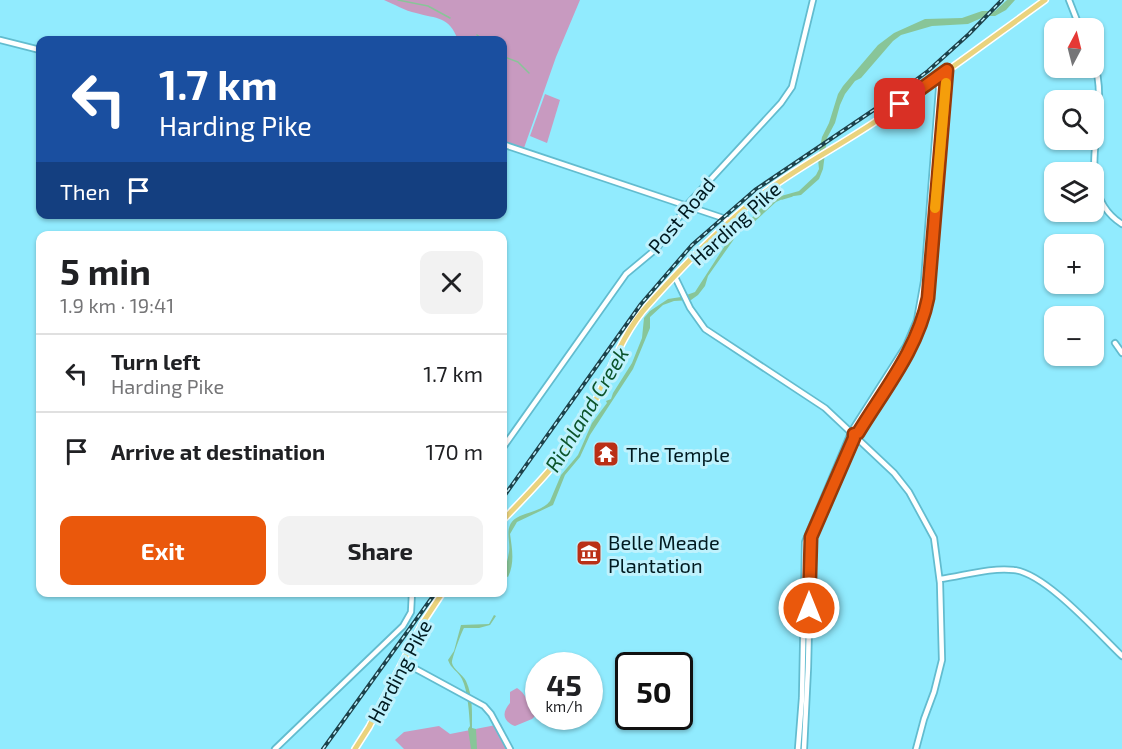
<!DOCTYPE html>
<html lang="en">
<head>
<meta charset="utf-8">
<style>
	:root { --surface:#fff; --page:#f2f2f2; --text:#202124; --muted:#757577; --line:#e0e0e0; --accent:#ea580c }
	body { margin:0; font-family:"Exo 2",sans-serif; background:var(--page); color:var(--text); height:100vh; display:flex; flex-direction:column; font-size:22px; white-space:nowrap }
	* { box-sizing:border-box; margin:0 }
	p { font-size:20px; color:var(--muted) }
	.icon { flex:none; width:33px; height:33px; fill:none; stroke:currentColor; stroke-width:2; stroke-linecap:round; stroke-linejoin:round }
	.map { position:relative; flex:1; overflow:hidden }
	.drawer { position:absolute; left:36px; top:231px; width:471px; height:366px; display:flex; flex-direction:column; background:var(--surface); border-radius:12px; box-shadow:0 2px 4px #0004 }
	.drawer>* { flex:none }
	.banner { position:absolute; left:36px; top:36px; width:471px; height:183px; border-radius:12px; box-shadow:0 2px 4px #0004; background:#1a4fa0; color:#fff; overflow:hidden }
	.needle { width:39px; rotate:7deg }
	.tools { position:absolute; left:1044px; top:18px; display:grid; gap:12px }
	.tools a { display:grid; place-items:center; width:60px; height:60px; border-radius:12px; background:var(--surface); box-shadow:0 2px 4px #0004; font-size:30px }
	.speed { position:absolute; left:525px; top:652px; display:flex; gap:12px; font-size:30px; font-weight:700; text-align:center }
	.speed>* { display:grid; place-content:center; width:78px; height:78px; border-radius:50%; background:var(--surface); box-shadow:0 2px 4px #0004; line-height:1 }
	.speed small { font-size:15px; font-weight:400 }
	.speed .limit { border:3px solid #111; border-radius:9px; background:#fff; color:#111 }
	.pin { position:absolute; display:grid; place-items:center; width:51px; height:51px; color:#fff; margin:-26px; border-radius:12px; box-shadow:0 3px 9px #0006 }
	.me { position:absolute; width:66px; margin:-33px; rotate:0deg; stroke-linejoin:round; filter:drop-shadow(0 0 4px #0008) }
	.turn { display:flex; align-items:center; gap:21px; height:126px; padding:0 24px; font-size:27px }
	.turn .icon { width:78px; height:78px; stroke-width:2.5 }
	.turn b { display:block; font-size:42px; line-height:51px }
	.then { display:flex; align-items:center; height:57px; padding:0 24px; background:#0003; gap:12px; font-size:22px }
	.round { display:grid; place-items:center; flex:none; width:63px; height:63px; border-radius:12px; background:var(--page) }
	.head { display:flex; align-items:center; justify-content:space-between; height:102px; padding:0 24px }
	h1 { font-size:36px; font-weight:700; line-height:45px }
	.button { display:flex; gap:12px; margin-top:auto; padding:12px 24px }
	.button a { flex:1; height:69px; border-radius:12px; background:var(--accent); color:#fff; font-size:24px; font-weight:700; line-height:69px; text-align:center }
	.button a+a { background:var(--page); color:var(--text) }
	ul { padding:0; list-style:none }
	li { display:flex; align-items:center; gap:18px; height:78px; padding:0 24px; border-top:2px solid var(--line) }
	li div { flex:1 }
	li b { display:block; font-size:22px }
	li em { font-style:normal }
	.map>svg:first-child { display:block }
	.green { fill:#c89ac0 }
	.water { fill:#88c598 }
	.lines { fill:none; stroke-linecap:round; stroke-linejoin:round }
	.stream { stroke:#88c598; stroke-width:1.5 }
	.secondary-casing { stroke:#62bccf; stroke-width:8 }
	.primary-casing { stroke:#fff; stroke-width:8 }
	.secondary { stroke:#fff; stroke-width:4.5 }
	.primary { stroke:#ead37d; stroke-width:5 }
	.rail-casing { stroke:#1c424b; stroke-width:4 }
	.rail { stroke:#bff2fd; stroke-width:1.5; stroke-dasharray:4.5; stroke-linecap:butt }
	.route-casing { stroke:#983908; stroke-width:15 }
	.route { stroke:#ea580c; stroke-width:10 }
	.slow { stroke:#f59e0b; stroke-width:10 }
	.labels { text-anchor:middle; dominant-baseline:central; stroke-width:6; stroke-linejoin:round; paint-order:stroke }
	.street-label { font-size:20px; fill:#001a20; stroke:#bff2fd }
	.poi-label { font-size:20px; fill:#001a20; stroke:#bff2fd; text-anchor:start }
	.water-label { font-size:21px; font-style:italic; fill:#0c542b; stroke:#bff2fd }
</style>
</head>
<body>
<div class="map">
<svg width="1122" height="749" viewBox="0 0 1122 749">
	<rect width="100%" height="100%" fill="#91ebfe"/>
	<!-- green -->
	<g class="green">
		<path d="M384 0H580L556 57 524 148 503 141 502 40H458C449 16 437 19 416 13 405 11 394 4 384 0Z"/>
		<path d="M545 94 560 100 547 143 530 136Z"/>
		<path d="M517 688C529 695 527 708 535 716L532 719 515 726C502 721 502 712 510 703V692Z"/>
		<path d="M501 724 511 749H404L395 740 404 732 439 726 450 734Z"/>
	</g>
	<!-- water -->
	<g class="water">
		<path d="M1007 0H1015L1006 10 995 16H986L968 24 932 26 901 35 893 41 861 78 855 81 845 94 840 105 835 123 827 138 823 169 819 179 801 195 787 197 776 202 752 224 739 232 708 276 705 286 698 295 691 300 674 301 663 305 650 317V328L633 369 590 435 580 457 565 475 553 505 517 522 510 534C512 549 515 562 508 577L503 575C505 568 508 560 509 552 511 539 502 524 520 516 530 512 543 510 550 501L561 475 578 455 592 423 607 403 606 401 611 399 613 393 632 363 642 338 644 318 650 311 668 299 681 297 695 292 735 230 746 224 763 206 774 198 799 191 816 175 819 169 818 159 822 137 829 123 838 94 843 86 878 45 894 33 925 19 962 18 982 11H995Z"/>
		<path d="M494 615 496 616 490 625 479 628H464C462 631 451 660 452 663 453 669 463 675 466 681 473 696 472 712 472 728L476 729 477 749H471L468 729 470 726C469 713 468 691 462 679 458 671 451 669 448 660L454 651 461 625 489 624Z"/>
	</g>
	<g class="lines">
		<!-- stream -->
		<g class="stream">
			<path d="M398 0 428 6 450 18"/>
			<path d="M477 35 484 40"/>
			<path d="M502 56 518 62 529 73"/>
			<path d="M782 199 792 196"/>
		</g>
		<!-- secondary casing -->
		<g class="secondary-casing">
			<g id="secondary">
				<path d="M1069 0 1080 28"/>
				<path d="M0 40 40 50"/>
				<path d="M1094 63C1113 114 1068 190 1122 224"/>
				<path d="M502 144 732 221"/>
				<path d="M675 277 690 308 705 329 825 408 894 473 909 492 934 538 940 583 942 660 934 692 924 719 916 749"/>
				<path d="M1115 343 1122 353"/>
				<path d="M502 449 626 274 656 249 667 236 687 205 781 103 792 87 813 0"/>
				<path d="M940 579C963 576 991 567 1014 570 1045 573 1098 633 1122 656"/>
				<path d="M403 662 484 706 491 714 510 749"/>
				<path d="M275 749 403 626 411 612 412 592"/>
				<path d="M798 749 802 698 805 542 850 435 857 433 905 358 918 333 926 308 947 70"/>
				<path d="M804 749 808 668 811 540 854 438 853 429 906 346 917 320 924 281 939 89 938 77"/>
			</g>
		</g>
		<!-- primary casing -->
		<g class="primary-casing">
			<g id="primary">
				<path d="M502 521C533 489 564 458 586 419 607 382 619 336 649 304 683 266 720 227 760 196 798 166 842 145 882 117 937 79 991 39 1045 0"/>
				<path d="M355 749 369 727 422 624 443 592"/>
			</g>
		</g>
		<!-- secondary -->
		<use href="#secondary" class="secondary"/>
		<!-- primary -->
		<use href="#primary" class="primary"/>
		<!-- rail casing -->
		<g class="rail-casing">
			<g id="rail">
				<path d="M502 499 641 304 692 245 755 190 890 99 928 71 969 34 1002 0"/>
				<path d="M323 749 436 592"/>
			</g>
		</g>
		<!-- rail -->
		<use href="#rail" class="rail"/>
	</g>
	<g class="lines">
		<!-- route casing -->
		<g class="route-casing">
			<path id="route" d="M809 608 811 537 854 438V434L858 433C884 390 918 349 928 298L947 70 900 104"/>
		</g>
		<!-- route -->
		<use href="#route" class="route"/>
		<!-- slow -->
		<path class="slow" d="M935 208 946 83"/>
	</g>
	<!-- icons -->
	<defs>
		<g id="temple-square" transform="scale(1.35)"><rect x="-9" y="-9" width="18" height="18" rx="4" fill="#ba2f15" stroke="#bff2fd"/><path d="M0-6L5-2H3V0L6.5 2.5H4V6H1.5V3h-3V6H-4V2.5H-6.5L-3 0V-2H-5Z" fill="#fff"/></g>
		<g id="museum-square" transform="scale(1.35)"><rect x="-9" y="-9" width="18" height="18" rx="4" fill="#ba2f15" stroke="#bff2fd"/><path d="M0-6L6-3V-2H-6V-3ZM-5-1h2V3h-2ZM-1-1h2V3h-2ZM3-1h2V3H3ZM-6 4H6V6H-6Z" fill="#fff"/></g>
	</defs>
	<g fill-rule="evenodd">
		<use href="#temple-square" x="606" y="454"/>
		<use href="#museum-square" x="589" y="553"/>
	</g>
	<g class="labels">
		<!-- street labels -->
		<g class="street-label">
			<text transform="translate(681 215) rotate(-50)">Post Road</text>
			<text transform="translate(735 223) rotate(-42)">Harding Pike</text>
			<text transform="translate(399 671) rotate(-62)">Harding Pike</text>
		</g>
		<!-- poi labels -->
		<g class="poi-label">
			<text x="626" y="454">The Temple</text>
			<text x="608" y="542">Belle Meade<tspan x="608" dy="23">Plantation</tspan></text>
		</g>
		<!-- water labels -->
		<g class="water-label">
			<text transform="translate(586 409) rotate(-59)">Richland Creek</text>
		</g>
	</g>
</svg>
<div class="tools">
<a><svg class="needle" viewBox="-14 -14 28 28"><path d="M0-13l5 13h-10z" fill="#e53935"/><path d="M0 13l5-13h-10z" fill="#757577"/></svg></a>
<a><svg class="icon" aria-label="search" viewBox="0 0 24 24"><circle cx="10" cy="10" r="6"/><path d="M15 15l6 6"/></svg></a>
<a><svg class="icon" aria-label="layers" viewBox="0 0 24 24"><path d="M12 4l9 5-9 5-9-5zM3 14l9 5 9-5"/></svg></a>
<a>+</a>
<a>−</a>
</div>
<div class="speed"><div>45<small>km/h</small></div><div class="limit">50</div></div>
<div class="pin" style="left:900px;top:104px;background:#d93025"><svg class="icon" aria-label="arrive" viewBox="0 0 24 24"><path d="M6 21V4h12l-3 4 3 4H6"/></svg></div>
<svg class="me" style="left:809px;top:608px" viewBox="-20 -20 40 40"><circle r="17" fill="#ea580c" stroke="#fff" stroke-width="3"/><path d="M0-11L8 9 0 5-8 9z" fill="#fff"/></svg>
<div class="banner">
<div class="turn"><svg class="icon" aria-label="left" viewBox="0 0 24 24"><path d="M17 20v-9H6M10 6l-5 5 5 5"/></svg><div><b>1.7 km</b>Harding Pike</div></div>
<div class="then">Then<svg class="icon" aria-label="arrive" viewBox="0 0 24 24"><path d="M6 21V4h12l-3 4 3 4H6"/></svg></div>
</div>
<section class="drawer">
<div class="head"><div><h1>5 min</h1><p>1.9 km · 19:41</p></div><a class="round"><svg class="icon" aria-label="close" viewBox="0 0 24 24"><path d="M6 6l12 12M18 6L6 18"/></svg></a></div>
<ul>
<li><svg class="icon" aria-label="left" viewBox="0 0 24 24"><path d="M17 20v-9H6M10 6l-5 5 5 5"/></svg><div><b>Turn left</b><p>Harding Pike</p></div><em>1.7 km</em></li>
<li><svg class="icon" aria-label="arrive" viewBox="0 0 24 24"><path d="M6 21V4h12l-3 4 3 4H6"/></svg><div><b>Arrive at destination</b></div><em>170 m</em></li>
</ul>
<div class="button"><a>Exit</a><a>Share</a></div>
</section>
</div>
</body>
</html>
